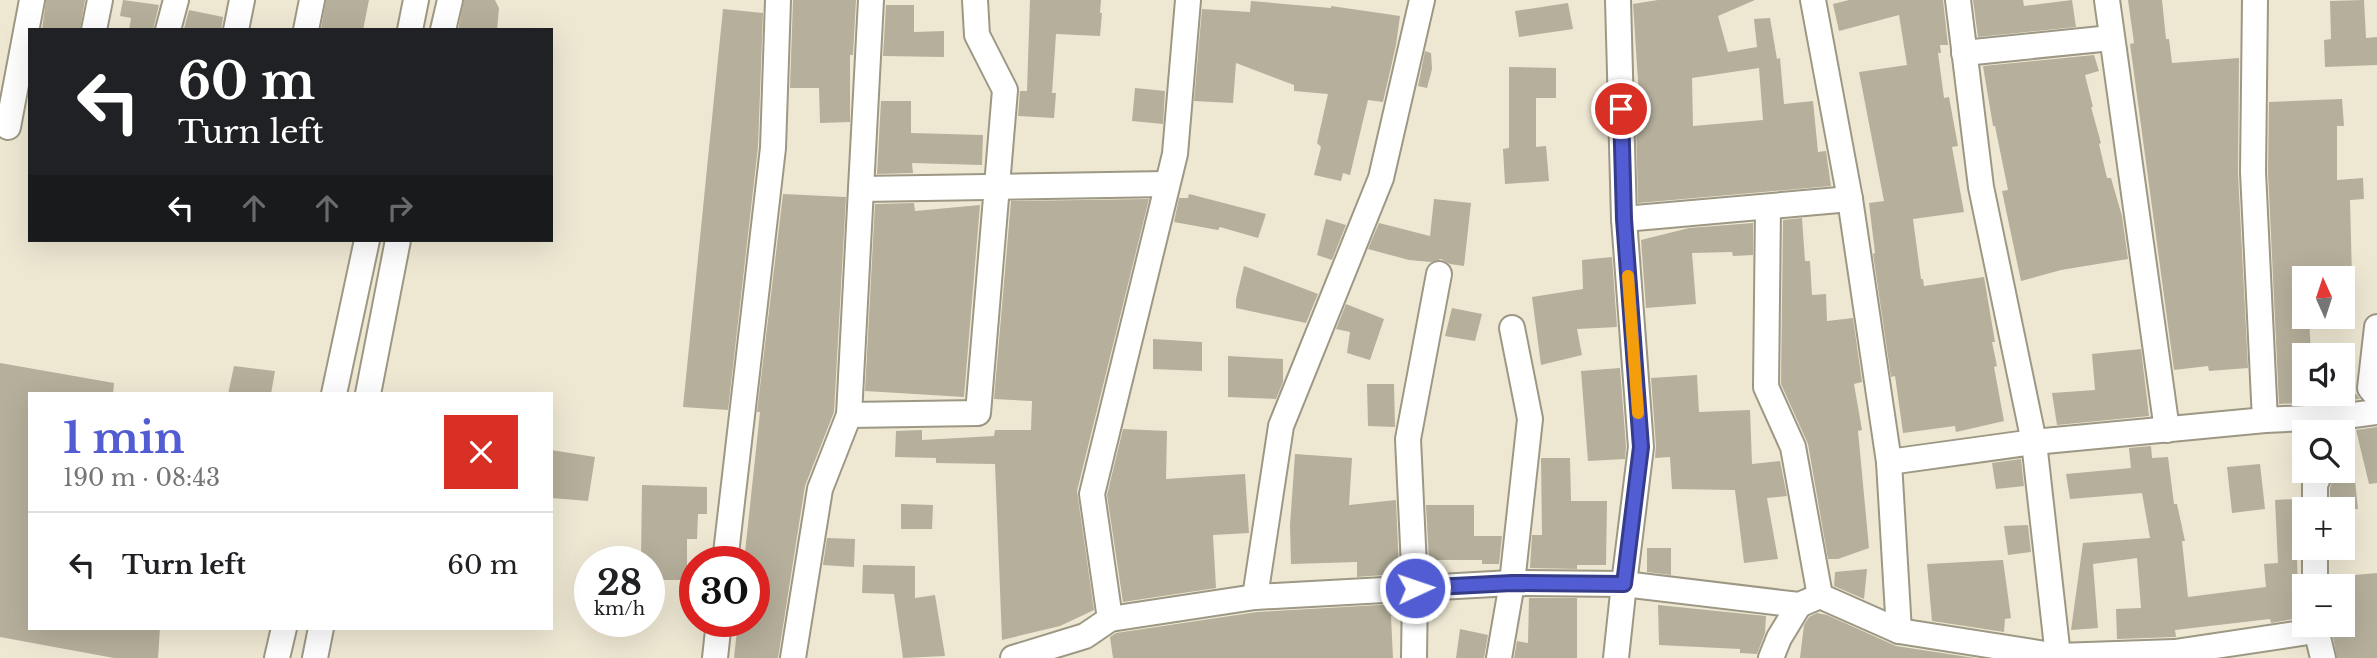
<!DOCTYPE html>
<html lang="en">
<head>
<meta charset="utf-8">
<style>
	:root { --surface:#fff; --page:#f6f6f6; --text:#202124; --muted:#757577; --line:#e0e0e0; --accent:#525dd4 }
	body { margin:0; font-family:"Libre Baskerville",serif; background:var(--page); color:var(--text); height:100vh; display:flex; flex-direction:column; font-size:26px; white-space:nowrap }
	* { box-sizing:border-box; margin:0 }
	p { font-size:23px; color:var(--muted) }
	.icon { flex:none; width:38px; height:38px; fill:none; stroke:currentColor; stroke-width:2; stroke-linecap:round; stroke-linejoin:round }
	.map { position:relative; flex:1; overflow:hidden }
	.side { position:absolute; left:28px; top:392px; width:525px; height:238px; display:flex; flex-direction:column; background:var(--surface); border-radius:0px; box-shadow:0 7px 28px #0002 }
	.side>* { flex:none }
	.banner { position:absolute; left:28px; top:28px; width:525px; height:214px; border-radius:0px; box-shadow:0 7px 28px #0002; background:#202124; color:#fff; overflow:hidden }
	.needle { width:46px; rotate:357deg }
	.tools { position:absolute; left:2292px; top:266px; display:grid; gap:14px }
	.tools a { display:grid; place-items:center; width:63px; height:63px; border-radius:0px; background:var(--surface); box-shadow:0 7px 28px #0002; font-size:35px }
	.speed { position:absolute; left:574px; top:546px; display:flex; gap:14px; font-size:35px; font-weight:700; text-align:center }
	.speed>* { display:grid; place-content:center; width:91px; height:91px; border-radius:50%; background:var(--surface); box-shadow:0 7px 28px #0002; line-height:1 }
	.speed small { font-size:18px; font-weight:400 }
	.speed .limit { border:10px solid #d22; background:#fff; color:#111 }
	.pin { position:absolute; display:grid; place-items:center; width:60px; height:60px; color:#fff; margin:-30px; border:4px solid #fff; border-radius:50%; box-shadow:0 2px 7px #0007 }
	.me { position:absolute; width:77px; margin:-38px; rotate:87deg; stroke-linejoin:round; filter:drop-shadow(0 0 5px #0008) }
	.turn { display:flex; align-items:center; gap:24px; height:147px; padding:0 35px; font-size:32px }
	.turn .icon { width:91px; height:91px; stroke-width:2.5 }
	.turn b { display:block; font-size:49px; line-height:60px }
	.lanes { display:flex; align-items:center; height:66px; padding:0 35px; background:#0003; justify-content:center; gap:35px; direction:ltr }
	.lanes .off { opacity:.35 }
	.round { display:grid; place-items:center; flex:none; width:74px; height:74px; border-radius:0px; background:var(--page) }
	.head { display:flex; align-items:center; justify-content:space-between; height:119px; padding:0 35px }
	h1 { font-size:42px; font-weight:700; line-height:52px; color:var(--accent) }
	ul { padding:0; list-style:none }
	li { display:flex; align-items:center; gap:21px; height:105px; padding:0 35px; border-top:2px solid var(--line) }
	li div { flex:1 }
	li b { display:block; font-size:26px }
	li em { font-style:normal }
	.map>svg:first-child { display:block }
	.building { fill:#b5af9b; fill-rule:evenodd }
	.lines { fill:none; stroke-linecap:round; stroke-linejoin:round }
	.street-casing { stroke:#9d9884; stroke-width:28 }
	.street { stroke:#fff; stroke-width:24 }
	.route-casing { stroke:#353c8a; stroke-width:18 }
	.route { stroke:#525dd4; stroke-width:12 }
	.slow { stroke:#f59e0b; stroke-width:12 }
</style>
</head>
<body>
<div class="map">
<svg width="2377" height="658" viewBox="0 0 2377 658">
	<rect width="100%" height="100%" fill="#eee8d3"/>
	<!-- building -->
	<g class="building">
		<path d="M46 0H85L80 30H42Z"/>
		<path d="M123 0 159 5 153 30H129L131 18 120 16Z"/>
		<path d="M326 0H369L363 30 321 29Z"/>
		<path d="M464 0H495L499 8 497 30H458Z"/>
		<path d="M793 0H856L853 55H850V122L820 123 819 88H790Z"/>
		<path d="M1030 0H1101L1100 13H1102L1100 36 1056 34 1052 93H1056L1054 118 1018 116 1020 91H1027Z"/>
		<path d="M1658 0H1755L1718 16 1728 52 1757 47 1754 19 1770 18 1777 59 1780 58 1784 104 1813 101 1818 152 1826 151 1831 186 1638 203 1636 126H1641L1633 4ZM1759 68 1763 120 1693 126 1692 78Z"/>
		<path d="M1849 0H1943L1948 45H1940L1941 53H1938L1944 98 1949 97 1958 146 1952 147 1964 212 1913 219 1921 279H1923L1924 286 1984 277 1995 342H1992L1997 366 1994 367 2004 421 1956 432 1955 426 1903 433 1895 376 1891 377 1873 254 1875 253 1869 203 1884 201 1859 72 1907 65 1899 15 1839 31 1833 4Z"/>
		<path d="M1973 0H2023L2024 6 2072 0 2076 27 1978 37Z"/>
		<path d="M2128 0H2162L2166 39H2169L2172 63 2239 58 2238 173 2248 368 2209 371 2208 366 2174 370 2130 44 2134 43Z"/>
		<path d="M2364 0 2366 38 2377 37V65L2325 67 2324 40 2331 39 2330 1Z"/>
		<path d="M1251 1 1331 8V6L1400 16 1396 45 1383 102 1368 100 1350 175 1343 173 1341 181 1314 175 1321 147 1317 143 1328 94 1294 91V85L1236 63 1233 103 1194 101 1202 9 1250 12Z"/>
		<path d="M1568 3 1573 29 1519 37 1515 11Z"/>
		<path d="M886 5H914V32L944 31V57L883 56Z"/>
		<path d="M723 9 763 13 758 147 728 410 683 407Z"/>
		<path d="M189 10 223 17 221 30 184 29Z"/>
		<path d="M1425 51 1431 53 1432 69 1427 88 1418 86Z"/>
		<path d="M2094 55 2099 71 2085 75 2093 107H2091L2101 143 2099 144 2107 178H2111L2122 216 2128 259 2061 270 2021 281 2002 191 2008 190 1995 126H1993L1983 66Z"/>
		<path d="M1509 67 1556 68V98H1536V147L1546 146 1549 181 1505 184 1503 149 1509 148Z"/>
		<path d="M1135 88 1165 91 1163 124 1132 121Z"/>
		<path d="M2342 99 2344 126H2337V180L2363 178 2364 199 2350 200 2352 278H2305V317H2309L2311 355H2298L2301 403 2279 404 2268 172 2269 102Z"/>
		<path d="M881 101H911V133L983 135 982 165 912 163 913 173 877 174Z"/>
		<path d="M783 194 846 197 834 412 805 486 778 658H734L738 621H754V562H744L760 412H757Z"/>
		<path d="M1189 194 1266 214 1258 238 1220 227 1218 230 1174 222 1179 198H1188Z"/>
		<path d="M1149 199 1077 491 1094 610 1060 626 1002 640 995 464 936 463V458L895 457 896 431 922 430V440L994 436 995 430H1031L1032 401 994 399 1011 201Z"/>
		<path d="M1434 199 1471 203 1464 266 1450 264 1441 259 1431 262 1409 260 1368 249 1379 223 1430 236Z"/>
		<path d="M914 203 915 211 980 205 964 397 865 391 875 204Z"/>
		<path d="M1802 218 1805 261H1810L1812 295 1826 294 1827 321 1853 318 1862 382 1854 384 1862 430 1858 431 1869 548 1838 559H1828L1808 444 1781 384 1783 220Z"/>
		<path d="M1326 219 1346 225 1332 260 1317 255Z"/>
		<path d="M1753 223V255L1733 256 1732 252 1692 253 1696 304 1646 308 1641 240 1689 228Z"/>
		<path d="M1612 257 1617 327 1577 329 1582 355 1541 365 1532 297 1583 289 1582 260Z"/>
		<path d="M1244 266 1318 294 1306 323 1236 308V299Z"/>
		<path d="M1346 304 1384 319 1370 360 1347 353 1350 332 1336 329Z"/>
		<path d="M1452 308 1482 314 1475 341 1445 336Z"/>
		<path d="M1153 339 1202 342V371L1153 369Z"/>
		<path d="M2141 349 2149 416 2057 425 2052 393 2095 390 2092 354Z"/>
		<path d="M1228 356 1283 359V382L1276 399 1228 397Z"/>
		<path d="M0 363 114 383 113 394H30V628H160L158 658H114L0 637Z"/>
		<path d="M234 366 275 371 271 394H228Z"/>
		<path d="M1620 368 1626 447 1625 459 1588 461 1581 371Z"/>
		<path d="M1697 375 1699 412 1750 410 1752 464 1780 461 1787 496 1767 498 1778 559 1744 563 1735 490 1672 489 1670 457 1655 458 1656 446 1651 378Z"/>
		<path d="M1367 384H1394L1395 427 1368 426Z"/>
		<path d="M2314 394H2356L2360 399 2315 403Z"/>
		<path d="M2377 427V483L2369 484 2356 430Z"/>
		<path d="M1123 429 1167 431 1166 479 1245 474 1249 533 1213 535 1216 588 1123 602 1107 495Z"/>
		<path d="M2151 446 2152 458 2168 457 2174 504H2177L2185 541H2182L2188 597 2266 587 2264 564 2278 563 2275 500 2295 499 2299 618 2271 623 2270 619 2175 630 2176 637H2174L2117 639 2116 609 2141 608 2137 558 2093 564 2098 628 2071 630 2083 543 2150 538 2142 493 2070 499 2066 474 2131 468 2129 448Z"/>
		<path d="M551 450 595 457 588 501 551 498Z"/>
		<path d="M1295 454 1352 458 1349 505 1396 500 1399 569H1396V574L1357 577V562L1291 564 1290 525Z"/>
		<path d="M1541 458H1570L1571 501H1607L1606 565H1577V569L1530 568 1532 535H1542Z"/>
		<path d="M2021 459 2024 486 1996 489 1992 463Z"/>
		<path d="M2260 464 2265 509 2232 513 2227 467Z"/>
		<path d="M2355 480 2358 509H2330V488L2332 482Z"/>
		<path d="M642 485 707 487V514H698L697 539H687V580H649V562H641Z"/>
		<path d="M901 504 933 505 932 529H901Z"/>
		<path d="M1426 505H1474V536H1502L1499 564H1482V560H1429Z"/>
		<path d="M2028 525 2031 552 2008 555 2004 526Z"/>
		<path d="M827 538 855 539 854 567 823 565Z"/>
		<path d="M1647 548H1671V575L1647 572Z"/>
		<path d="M2003 560 2011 618 2005 619 2004 632 1932 621 1927 564Z"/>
		<path d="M863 565 915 566V598L935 595 945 656 903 658 894 594 862 593Z"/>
		<path d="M1867 569 1864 599 1834 586 1835 572Z"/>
		<path d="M2377 573V658H2337L2331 626 2343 625V576Z"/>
		<path d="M1529 598H1577V658H1514L1517 641 1528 643Z"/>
		<path d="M1397 604V616H1391L1393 658H1113L1110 637 1116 633 1257 612Z"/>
		<path d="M1658 605 1766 616 1765 633 1757 654 1740 653V649L1659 645Z"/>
		<path d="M1817 613 1827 615 1896 646 1975 658H1800L1804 625 1809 617Z"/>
		<path d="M1460 629 1488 635 1484 658H1456Z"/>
	</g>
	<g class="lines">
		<!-- street casing -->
		<g class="street-casing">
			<g id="street">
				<path d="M1618 0 1624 219 1641 447 1624 584 1799 605 1820 596 1899 631 2058 656 2175 652 2315 631"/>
				<path d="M1813 0 1850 199 1889 462 1899 631"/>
				<path d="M1958 0 1981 187 2034 442 2058 656"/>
				<path d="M2107 0 2167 430"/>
				<path d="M2255 0 2253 172 2265 420"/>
				<path d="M94 30 100 0"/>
				<path d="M168 30 176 0"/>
				<path d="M236 30 242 0"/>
				<path d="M306 30 312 0"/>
				<path d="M410 30 416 0"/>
				<path d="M443 30 450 0"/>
				<path d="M1964 53 2111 38"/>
				<path d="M8 127 32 0"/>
				<path d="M861 189 1167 184"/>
				<path d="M1768 207 1766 387 1793 447 1820 596"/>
				<path d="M1624 219 1850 199"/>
				<path d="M2377 327 2370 388 2377 396"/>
				<path d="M334 394 367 240"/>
				<path d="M368 394 398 240"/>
				<path d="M849 415 978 413 1005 90 977 35 975 0"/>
				<path d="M1889 462 2034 442 2265 420 2346 416 2377 412"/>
				<path d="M2315 509V485L2321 471"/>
				<path d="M2315 548V586"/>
				<path d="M725 562 773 148 778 0"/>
				<path d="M1255 597 1281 426 1381 178 1422 0"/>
				<path d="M1110 619 1092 494 1175 154 1188 0"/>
				<path d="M2315 625 2323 658"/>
				<path d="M277 658 284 628"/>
				<path d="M315 658 321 628"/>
				<path d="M715 658 719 621"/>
				<path d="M793 658 820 489 849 415 871 0"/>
				<path d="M1013 658 1085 636 1110 619 1255 597 1512 583 1624 584 1616 658"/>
				<path d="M1414 658 1415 588 1408 439 1439 274"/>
				<path d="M1499 658 1512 583 1530 419 1512 328"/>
				<path d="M1771 658 1779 638 1799 605"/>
			</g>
		</g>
		<!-- street -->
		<use href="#street" class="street"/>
	</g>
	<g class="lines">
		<!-- route casing -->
		<g class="route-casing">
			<path id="route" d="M1415 588 1512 583 1624 584 1641 447 1624 219 1621 109"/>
		</g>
		<!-- route -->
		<use href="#route" class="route"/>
		<!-- slow -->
		<path class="slow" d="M1628 276 1638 413"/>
	</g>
</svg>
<div class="tools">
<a><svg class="needle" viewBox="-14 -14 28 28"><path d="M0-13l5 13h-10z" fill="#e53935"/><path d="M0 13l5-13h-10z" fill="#757577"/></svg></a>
<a><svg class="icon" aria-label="sound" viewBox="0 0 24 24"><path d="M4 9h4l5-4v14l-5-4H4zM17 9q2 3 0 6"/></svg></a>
<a><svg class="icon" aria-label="search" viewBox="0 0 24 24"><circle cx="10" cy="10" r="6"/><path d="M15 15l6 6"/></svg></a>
<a>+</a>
<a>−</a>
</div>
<div class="speed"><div>28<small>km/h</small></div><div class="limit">30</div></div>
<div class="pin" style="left:1621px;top:109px;background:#d93025"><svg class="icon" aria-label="arrive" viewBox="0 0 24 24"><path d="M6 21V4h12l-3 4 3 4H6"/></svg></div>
<svg class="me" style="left:1415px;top:588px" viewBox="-20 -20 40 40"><circle r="17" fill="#525dd4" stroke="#fff" stroke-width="3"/><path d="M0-11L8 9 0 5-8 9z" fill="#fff"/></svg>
<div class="banner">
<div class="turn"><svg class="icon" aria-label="left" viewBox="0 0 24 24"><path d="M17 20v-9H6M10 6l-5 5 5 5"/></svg><div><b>60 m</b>Turn left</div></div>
<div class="lanes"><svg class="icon" aria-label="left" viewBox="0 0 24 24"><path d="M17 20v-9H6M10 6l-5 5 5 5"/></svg><svg class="icon off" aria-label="ahead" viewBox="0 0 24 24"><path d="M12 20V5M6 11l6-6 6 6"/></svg><svg class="icon off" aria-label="ahead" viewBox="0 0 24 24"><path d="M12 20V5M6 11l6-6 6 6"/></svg><svg class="icon off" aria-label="right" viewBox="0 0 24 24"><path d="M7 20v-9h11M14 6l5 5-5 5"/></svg></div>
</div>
<section class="side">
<div class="head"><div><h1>1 min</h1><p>190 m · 08:43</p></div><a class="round" style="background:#d93025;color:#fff"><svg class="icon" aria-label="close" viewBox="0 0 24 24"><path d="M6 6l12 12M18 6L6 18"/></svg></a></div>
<ul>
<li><svg class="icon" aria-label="left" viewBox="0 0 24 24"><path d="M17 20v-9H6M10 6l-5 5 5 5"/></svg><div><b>Turn left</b></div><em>60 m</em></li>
</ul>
</section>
</div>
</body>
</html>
